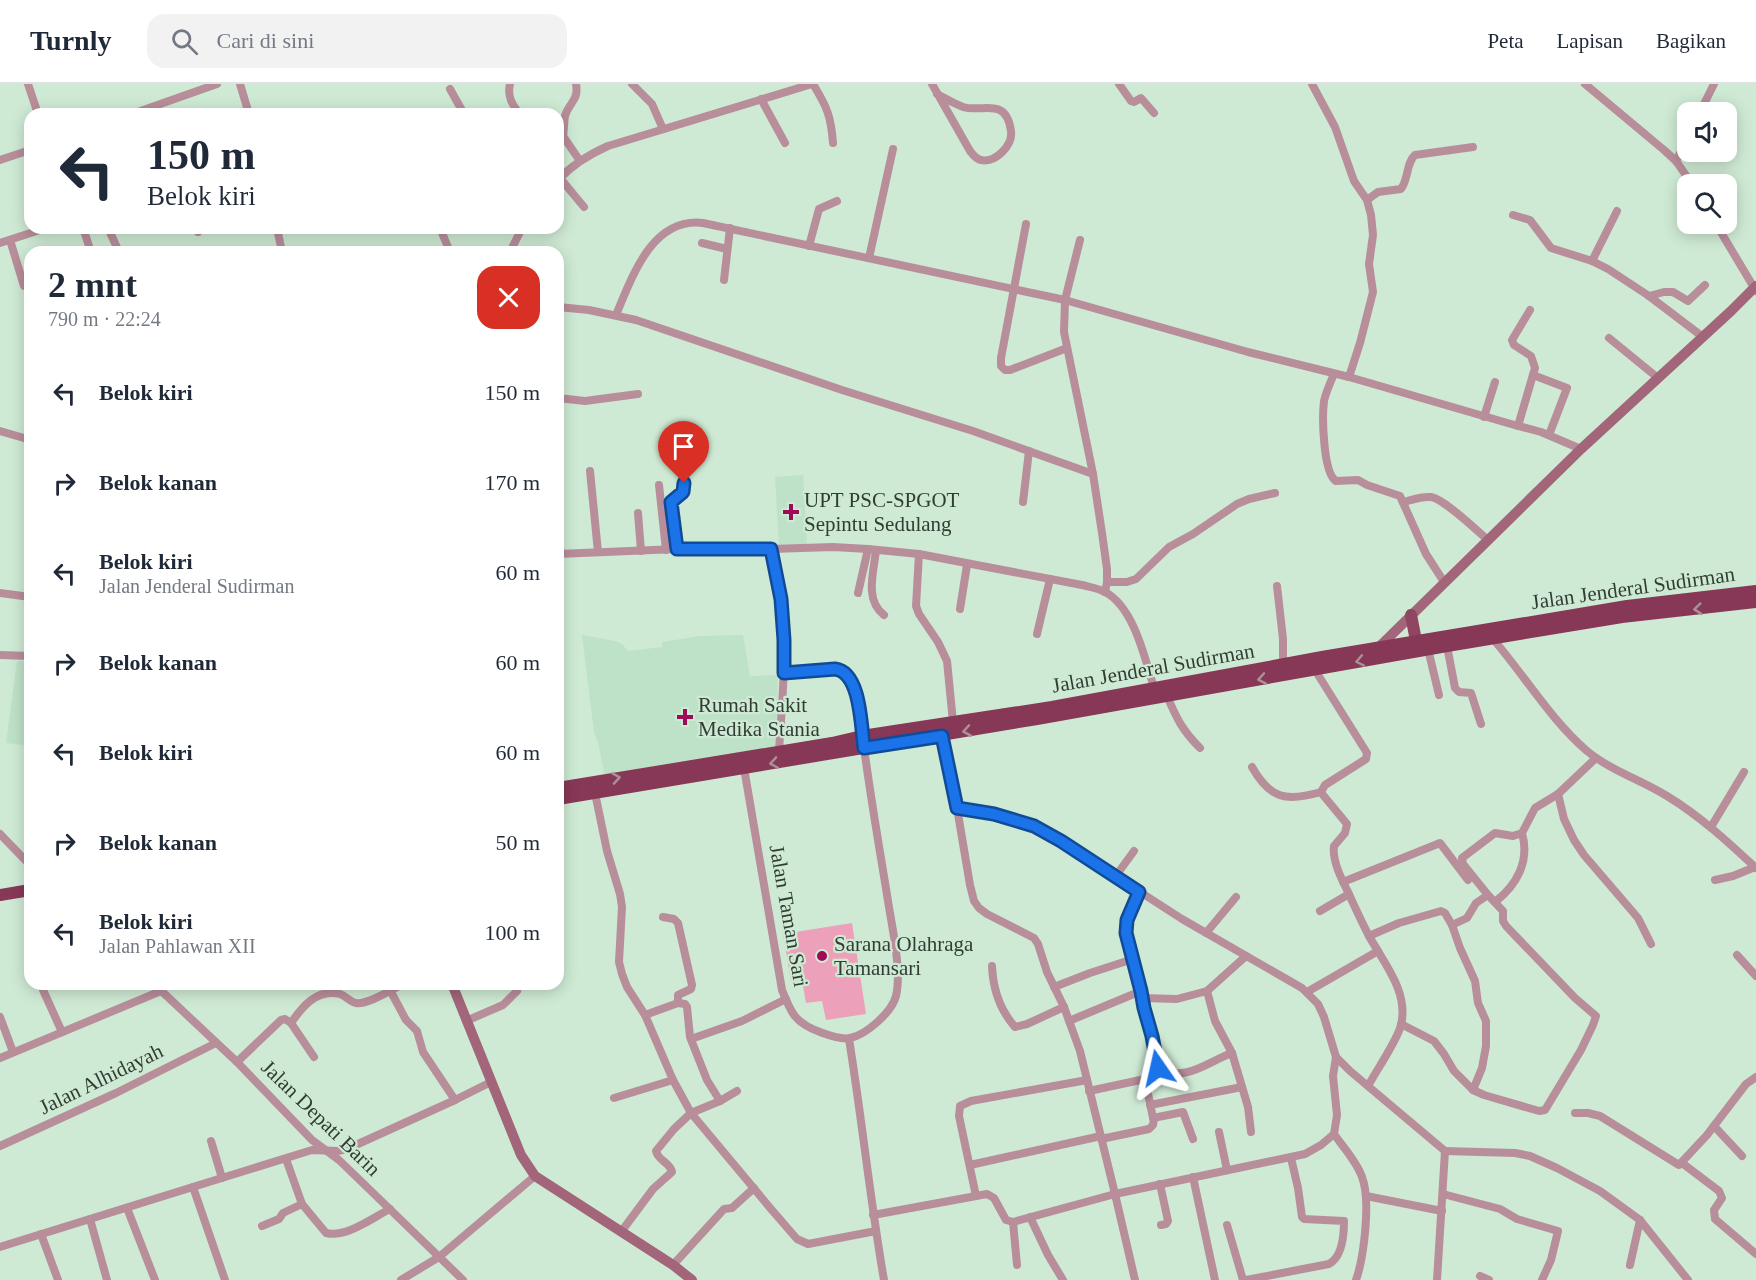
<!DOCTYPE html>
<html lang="id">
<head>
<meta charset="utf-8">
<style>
	:root { --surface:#fff; --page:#f2f2f3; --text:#1f2937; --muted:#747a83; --line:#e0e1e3 }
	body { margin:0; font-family:"Times New Roman",serif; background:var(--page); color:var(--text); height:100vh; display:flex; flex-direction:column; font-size:22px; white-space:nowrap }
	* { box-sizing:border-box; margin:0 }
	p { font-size:20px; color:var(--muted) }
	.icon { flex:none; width:33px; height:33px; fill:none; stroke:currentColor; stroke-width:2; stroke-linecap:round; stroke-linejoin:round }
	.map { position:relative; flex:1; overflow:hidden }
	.drawer { position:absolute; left:24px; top:162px; width:540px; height:744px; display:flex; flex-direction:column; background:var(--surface); border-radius:18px; box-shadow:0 3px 15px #0003 }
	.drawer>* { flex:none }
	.hud { position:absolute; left:24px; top:24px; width:540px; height:126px; border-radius:18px; box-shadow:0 3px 15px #0003; background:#fff; color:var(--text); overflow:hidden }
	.fabs { position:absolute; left:1677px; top:18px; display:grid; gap:12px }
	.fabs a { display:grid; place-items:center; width:60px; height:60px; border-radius:12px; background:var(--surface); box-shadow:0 3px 15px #0003; font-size:30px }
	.pin { position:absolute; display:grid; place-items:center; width:51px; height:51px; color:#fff; margin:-62px -26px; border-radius:50% 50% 50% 0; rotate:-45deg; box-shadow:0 0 6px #0007 }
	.pin .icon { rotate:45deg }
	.me { position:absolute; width:66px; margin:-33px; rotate:349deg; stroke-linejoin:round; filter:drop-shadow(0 0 4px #0008) }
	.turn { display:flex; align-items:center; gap:21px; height:126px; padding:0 24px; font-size:27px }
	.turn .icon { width:78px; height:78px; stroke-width:2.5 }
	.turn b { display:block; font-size:42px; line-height:51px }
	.round { display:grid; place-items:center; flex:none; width:63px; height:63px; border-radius:18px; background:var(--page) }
	.summary { display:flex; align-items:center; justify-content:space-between; height:102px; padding:0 24px }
	h1 { font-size:36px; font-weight:700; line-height:45px }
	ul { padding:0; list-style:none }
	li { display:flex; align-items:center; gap:18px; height:90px; padding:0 24px }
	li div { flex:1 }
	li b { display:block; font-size:22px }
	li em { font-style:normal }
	header { display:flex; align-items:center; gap:36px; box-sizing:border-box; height:84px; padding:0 30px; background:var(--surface); border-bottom:2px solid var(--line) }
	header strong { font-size:28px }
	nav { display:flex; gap:33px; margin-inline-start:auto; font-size:21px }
	.search { width:420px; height:54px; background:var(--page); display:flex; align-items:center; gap:15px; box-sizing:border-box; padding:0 21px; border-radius:18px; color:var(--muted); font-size:22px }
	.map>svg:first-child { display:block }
	.built { fill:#bee2c7 }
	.green { fill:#eda0b9 }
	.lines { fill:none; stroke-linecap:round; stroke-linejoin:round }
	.minor { stroke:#b98e9b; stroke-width:8 }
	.secondary { stroke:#a26579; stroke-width:10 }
	.primary { stroke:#904661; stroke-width:12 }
	.trunk { stroke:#883857; stroke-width:12 }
	.oneway { stroke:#ab9196 }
	.route-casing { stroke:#114b97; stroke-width:15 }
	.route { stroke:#1a73e8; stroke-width:10 }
	.poi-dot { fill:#9e0c57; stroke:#ceead4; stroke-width:2 }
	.labels { text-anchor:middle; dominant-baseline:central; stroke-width:4.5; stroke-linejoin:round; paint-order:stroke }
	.poi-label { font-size:21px; fill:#313d34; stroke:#ceead4; text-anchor:start }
	.street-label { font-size:21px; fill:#313d34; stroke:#ceead4 }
</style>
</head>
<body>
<header>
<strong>Turnly</strong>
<div class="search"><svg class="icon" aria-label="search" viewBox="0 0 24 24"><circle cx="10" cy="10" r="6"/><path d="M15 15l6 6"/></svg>Cari di sini</div>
<nav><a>Peta</a><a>Lapisan</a><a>Bagikan</a></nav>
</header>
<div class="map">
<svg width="1756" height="1196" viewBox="0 0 1756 1196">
	<rect width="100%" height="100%" fill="#ceead4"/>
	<!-- built -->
	<g class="built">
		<path d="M803 391 807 462 779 463 775 393Z"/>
		<path d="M582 551 615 557 622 560 628 567 662 563V558L700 552 743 551 750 592 778 591 776 668 605 693 598 658 594 648Z"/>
		<path d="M17 577H30V662L6 659Z"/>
	</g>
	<!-- green -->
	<path class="green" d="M852 839 866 930 826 936 822 917 806 919 802 896 791 897 783 850Z"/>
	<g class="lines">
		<!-- minor -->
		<g class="minor">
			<path d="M28 0 38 30"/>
			<path d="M240 0 249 30"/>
			<path d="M510 0C507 12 512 21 520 30"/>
			<path d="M632 0 652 20 663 45"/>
			<path d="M813 0C827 23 831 32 833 59"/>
			<path d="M932 0 970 67C973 71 976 75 981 76 996 79 1013 61 1011 47 1006 12 983 29 963 23 954 20 945 14 937 10"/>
			<path d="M1119 0 1131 17 1134 18 1141 14 1154 29"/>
			<path d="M1312 0 1335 43 1354 97 1367 116 1371 131 1373 151 1369 180 1373 208 1360 259 1349 293"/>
			<path d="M1585 0 1664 66 1676 77 1692 100"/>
			<path d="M450 5 464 30"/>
			<path d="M761 15 785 59"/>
			<path d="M1700 28 1714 0"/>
			<path d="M132 30 217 0"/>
			<path d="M558 50 563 52 580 77"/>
			<path d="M563 52C564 46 564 38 565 32 569 18 579 17 576 0"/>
			<path d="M0 76 30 66"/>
			<path d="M1676 77 1688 53"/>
			<path d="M560 94 584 123"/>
			<path d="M558 96C572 81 590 70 608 62L812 0"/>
			<path d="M1367 116 1378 108 1401 105C1409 94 1406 79 1415 71L1473 63"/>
			<path d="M1513 131 1530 136 1551 164 1592 177 1608 185 1649 212 1703 253"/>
			<path d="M1026 140 1001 274V282L1005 286H1010L1067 264"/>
			<path d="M1716 140 1756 207"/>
			<path d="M83 144 91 168"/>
			<path d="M108 144 119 168"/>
			<path d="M277 144 282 168"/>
			<path d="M440 144 450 168"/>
			<path d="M198 148V144"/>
			<path d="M10 156 24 202"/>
			<path d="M1080 156 1065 216 1064 248 1093 390 1102 449 1107 485V498L1105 508"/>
			<path d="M0 159 46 144"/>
			<path d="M702 159 727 165"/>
			<path d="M809 162 819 125 837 117"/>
			<path d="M510 168 522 144"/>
			<path d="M869 174 893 65"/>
			<path d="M1592 177 1617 127"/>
			<path d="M724 196 730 144"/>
			<path d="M1649 212 1664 208H1673L1688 217 1705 201"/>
			<path d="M558 223 589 226 636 236 842 306 973 347 1093 390"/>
			<path d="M616 231C632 193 652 133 703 139L1065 216 1248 268 1349 293 1511 340 1541 348 1581 365"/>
			<path d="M1609 254 1658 294"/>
			<path d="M1334 290C1330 299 1326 308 1324 317 1322 333 1323 389 1336 397L1358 396 1367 401 1400 412 1426 470 1444 498"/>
			<path d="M1533 291 1567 304 1549 351"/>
			<path d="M558 314 585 317 638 310"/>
			<path d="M1484 333 1495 298"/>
			<path d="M1518 342 1535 284 1531 272 1514 261 1512 256 1530 226"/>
			<path d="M0 347 24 354 30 357"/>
			<path d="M590 387 598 468"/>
			<path d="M659 401 666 466"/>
			<path d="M1023 418 1029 367"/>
			<path d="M1403 418C1412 416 1421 412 1431 413 1444 415 1475 445 1487 455"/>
			<path d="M638 429 641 467"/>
			<path d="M677 465 671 420 672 416 683 408 684 399"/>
			<path d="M771 465C777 496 783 526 784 557 785 594 781 631 779 668"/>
			<path d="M876 466C874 487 864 516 884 531"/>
			<path d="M558 470 677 465H771L833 463 868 465 919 470 1082 501C1090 503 1098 504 1105 508 1134 523 1145 575 1154 604"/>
			<path d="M919 470 916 522 919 530 938 558 947 577 953 638"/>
			<path d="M1107 498H1127L1136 495 1169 463 1193 450 1237 420 1249 415 1275 409"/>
			<path d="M1277 502 1283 555V580"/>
			<path d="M0 509 30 513"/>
			<path d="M858 509 868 465"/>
			<path d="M960 525 967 481"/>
			<path d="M1037 550 1050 495"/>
			<path d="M1493 555C1525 592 1550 635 1587 667 1610 686 1641 696 1667 712 1700 732 1728 758 1756 784"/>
			<path d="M1447 562 1455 604 1459 608 1471 609 1481 640"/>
			<path d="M1428 565 1439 611"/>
			<path d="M0 571 30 572"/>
			<path d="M1315 586 1367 669 1366 675 1325 701 1321 708 1323 711 1347 740 1345 749 1334 762C1332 776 1341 794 1347 806 1354 821 1361 837 1369 852 1384 879 1409 908 1401 941 1397 957 1376 987 1368 1002"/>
			<path d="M1167 612C1177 635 1182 646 1200 664"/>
			<path d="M942 652 957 724 994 730 1034 742 1061 757 1182 835 1302 904 1318 920 1324 933 1336 973 1350 987 1445 1067 1437 1196"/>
			<path d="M1252 683C1270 715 1286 718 1321 708"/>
			<path d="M744 684 782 906C791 929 795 939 820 948 828 951 841 956 850 954 866 951 892 928 896 912 902 887 892 843 888 817 878 755 867 694 860 632 858 620 857 606 851 595 841 578 801 587 784 589"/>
			<path d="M595 709 607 767 620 810 622 823 619 878 622 890 627 903 645 931 673 996 691 1029 771 1125 797 1155 808 1160 876 1147"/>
			<path d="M1558 710 1564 735 1574 756 1584 771 1638 834 1651 860"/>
			<path d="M957 724 970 801 974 817 979 824 987 830 1034 854 1038 860 1047 888 1064 923 1080 967 1115 1110 1135 1196"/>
			<path d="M1711 743 1744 688"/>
			<path d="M0 750 30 781"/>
			<path d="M1115 793 1134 767"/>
			<path d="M1715 796 1733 792 1755 783"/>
			<path d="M1343 798 1440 759 1468 796"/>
			<path d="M1139 808 1127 836 1126 849 1141 907 1144 924 1152 952 1158 984V987L1148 991 1145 995 1153 1034 1183 1028 1193 1055"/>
			<path d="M1495 818C1517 801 1530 777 1522 749"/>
			<path d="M1320 827 1349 810"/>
			<path d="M663 833 674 835 678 839 692 901 691 905 678 911V919"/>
			<path d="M1452 841 1460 864 1475 897 1478 919 1486 937V962L1482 984 1473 1006"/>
			<path d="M1206 849 1236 813"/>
			<path d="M1369 852 1399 839 1441 827 1445 829 1452 841 1467 834 1476 819 1488 811 1463 780 1462 774 1495 749 1513 752 1522 749 1535 724 1558 710 1596 674"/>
			<path d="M1737 871 1756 892"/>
			<path d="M992 882C993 905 1000 926 1015 943L1027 940 1064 923"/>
			<path d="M154 900 237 978 312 1056 339 1076 463 1196"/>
			<path d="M1054 903 1090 889 1133 875"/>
			<path d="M43 906 62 948"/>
			<path d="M390 906 406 936 417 947 423 968 455 1016"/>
			<path d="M1207 907 1215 937 1232 969"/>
			<path d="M1307 908 1378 867"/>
			<path d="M1142 914 1177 915 1207 907 1246 872"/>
			<path d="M0 933 13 968"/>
			<path d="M466 937 503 921 517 907"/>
			<path d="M1069 937 1141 907"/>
			<path d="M291 939C302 923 317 904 340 910 346 912 350 918 356 919 368 921 392 905 403 900"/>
			<path d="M1401 940 1434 957 1444 970 1454 987 1473 1006 1484 1011 1539 1027 1545 1026 1581 966 1593 941 1596 932 1575 914 1506 842 1503 837V827L1488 811"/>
			<path d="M691 955 742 937 786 915"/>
			<path d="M849 955C862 1035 870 1116 884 1196"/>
			<path d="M0 974 161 907"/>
			<path d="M237 978 281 936 285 935 291 939 314 973"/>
			<path d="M1158 986C1188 997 1205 979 1232 969L1248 1023 1251 1048"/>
			<path d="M1089 1007 1145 995"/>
			<path d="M614 1014 673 996"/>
			<path d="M720 1017 737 1007"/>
			<path d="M1150 1021 1242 1003"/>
			<path d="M1575 1029H1588L1600 1032 1679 1081 1707 1051 1746 1000 1756 993"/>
			<path d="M1714 1042 1742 1072"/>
			<path d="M1219 1048 1227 1086"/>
			<path d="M1334 1050C1343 1063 1357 1078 1362 1093 1371 1116 1364 1173 1356 1196"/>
			<path d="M1101 1055 1149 1045 1153 1041 1154 1034"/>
			<path d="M211 1057 222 1094"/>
			<path d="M0 1062 116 1009 216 959"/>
			<path d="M1445 1067 1515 1069 1530 1072 1557 1084 1600 1107 1640 1136 1688 1196"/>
			<path d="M286 1075 302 1120 326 1149C346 1154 372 1134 390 1125"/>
			<path d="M1682 1079 1719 1107 1722 1114 1714 1126 1715 1135 1756 1170"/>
			<path d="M970 1081 1101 1052"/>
			<path d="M1193 1093 1215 1196"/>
			<path d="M1160 1100 1168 1137 1166 1140 1161 1141"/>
			<path d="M193 1103 225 1196"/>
			<path d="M1443 1110 1500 1125 1517 1135 1558 1147 1551 1176 1542 1196"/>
			<path d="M976 1112 959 1032 960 1022 971 1017 1087 996"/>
			<path d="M1366 1112 1442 1127"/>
			<path d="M127 1124 155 1196"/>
			<path d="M873 1131 987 1110 994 1114 1006 1136 1013 1138 1115 1110 1305 1070 1321 1061 1334 1050 1337 1031 1333 992 1336 973"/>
			<path d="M1030 1133 1048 1171 1063 1196"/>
			<path d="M90 1135 107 1196"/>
			<path d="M1013 1138 1017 1181"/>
			<path d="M1227 1141 1243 1196"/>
			<path d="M262 1142 279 1135 283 1129 302 1120"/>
			<path d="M621 1148 653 1105 672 1088C670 1078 658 1077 656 1067L674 1045 691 1029 720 1017 707 996 690 953 687 923 685 920 678 919 645 931"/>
			<path d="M41 1150 58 1196"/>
			<path d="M0 1163 312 1066 338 1067 347 1065 455 1016 491 998"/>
			<path d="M673 1181 724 1125 732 1124 754 1104"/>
			<path d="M1630 1181 1640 1136"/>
			<path d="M1480 1192 1489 1196"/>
			<path d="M401 1196 439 1173 535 1092"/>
			<path d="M1246 1196 1329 1180C1342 1173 1344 1151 1344 1137L1304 1135 1302 1133 1298 1104 1291 1074"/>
		</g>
		<!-- secondary -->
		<g class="secondary">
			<path d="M1379 563 1581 365 1731 227 1756 202"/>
			<path d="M452 900 521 1071 535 1092 673 1181 692 1196"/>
		</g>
		<!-- primary -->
		<path class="primary" d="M1411 531 1418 567"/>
		<!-- trunk -->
		<g class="trunk">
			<path d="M558 704 832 659 862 652 1052 623 1322 573 1627 522 1756 507"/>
			<path d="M558 715 1037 635 1447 562 1622 533 1756 518"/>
			<path d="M0 811 30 806"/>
		</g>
	</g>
	<!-- one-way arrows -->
	<defs><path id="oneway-chevron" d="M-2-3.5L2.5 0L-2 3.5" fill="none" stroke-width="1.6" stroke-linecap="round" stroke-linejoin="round" transform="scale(1.5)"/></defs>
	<g class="oneway">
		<use href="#oneway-chevron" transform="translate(1698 525) rotate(174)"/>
		<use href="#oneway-chevron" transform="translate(1360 577) rotate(169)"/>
		<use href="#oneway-chevron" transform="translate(1262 595) rotate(170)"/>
		<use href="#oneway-chevron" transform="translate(967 647) rotate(170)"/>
		<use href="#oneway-chevron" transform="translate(774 679) rotate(171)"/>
		<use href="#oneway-chevron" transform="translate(616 694) rotate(-9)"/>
	</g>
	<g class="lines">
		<!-- route casing -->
		<g class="route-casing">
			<path id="route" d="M684 399 683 408 671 418 677 465H771L781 515 784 556V589L835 585C861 588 861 643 864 664L942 652 957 724 994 730 1034 742 1061 757 1139 808 1127 836 1126 849 1141 907 1144 924 1152 952 1158 984"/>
		</g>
		<!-- route -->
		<use href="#route" class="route"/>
	</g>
	<!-- markers -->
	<g class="poi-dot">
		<path d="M788 419h6v6h6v6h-6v6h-6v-6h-6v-6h6z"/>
		<path d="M682 624h6v6h6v6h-6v6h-6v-6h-6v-6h6z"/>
		<circle cx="822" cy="872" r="6"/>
	</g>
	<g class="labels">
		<!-- poi labels -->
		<g class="poi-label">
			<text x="804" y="416">UPT PSC-SPGOT<tspan x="804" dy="24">Sepintu Sedulang</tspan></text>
			<text x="698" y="621">Rumah Sakit<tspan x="698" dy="24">Medika Stania</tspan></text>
			<text x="834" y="860">Sarana Olahraga<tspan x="834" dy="24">Tamansari</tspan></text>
		</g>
		<!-- street labels -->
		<g class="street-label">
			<text transform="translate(1633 504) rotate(-8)">Jalan Jenderal Sudirman</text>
			<text transform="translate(1153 584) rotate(-10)">Jalan Jenderal Sudirman</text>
			<text transform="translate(789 832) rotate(80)">Jalan Taman Sari</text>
			<text transform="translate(101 995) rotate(-26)">Jalan Alhidayah</text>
			<text transform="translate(321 1034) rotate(44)">Jalan Depati Barin</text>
		</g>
	</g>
</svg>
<div class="fabs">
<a><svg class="icon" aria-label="sound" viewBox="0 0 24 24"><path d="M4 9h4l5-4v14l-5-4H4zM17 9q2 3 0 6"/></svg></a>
<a><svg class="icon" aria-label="search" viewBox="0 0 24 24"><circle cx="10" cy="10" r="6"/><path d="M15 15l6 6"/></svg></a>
</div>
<div class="pin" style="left:684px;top:399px;background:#d93025"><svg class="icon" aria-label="arrive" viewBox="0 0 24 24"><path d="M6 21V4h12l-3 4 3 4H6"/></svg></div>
<svg class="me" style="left:1158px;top:984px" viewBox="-20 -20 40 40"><path d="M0-17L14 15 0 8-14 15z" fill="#1a73e8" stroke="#fff" stroke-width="4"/></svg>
<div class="hud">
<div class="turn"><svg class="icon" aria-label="left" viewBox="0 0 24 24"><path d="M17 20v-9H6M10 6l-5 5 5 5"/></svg><div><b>150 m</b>Belok kiri</div></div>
</div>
<section class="drawer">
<div class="summary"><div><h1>2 mnt</h1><p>790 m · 22:24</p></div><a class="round" style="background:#d93025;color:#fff"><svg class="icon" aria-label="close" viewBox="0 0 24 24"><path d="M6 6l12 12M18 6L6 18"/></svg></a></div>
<ul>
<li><svg class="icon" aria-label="left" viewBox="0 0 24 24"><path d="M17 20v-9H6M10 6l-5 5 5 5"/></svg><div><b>Belok kiri</b></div><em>150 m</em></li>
<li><svg class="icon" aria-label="right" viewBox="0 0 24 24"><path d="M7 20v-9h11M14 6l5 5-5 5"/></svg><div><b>Belok kanan</b></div><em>170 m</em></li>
<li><svg class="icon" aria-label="left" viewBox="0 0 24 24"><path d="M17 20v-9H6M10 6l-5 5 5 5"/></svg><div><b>Belok kiri</b><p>Jalan Jenderal Sudirman</p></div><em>60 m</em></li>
<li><svg class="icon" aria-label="right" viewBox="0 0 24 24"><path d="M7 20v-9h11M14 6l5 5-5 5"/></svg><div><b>Belok kanan</b></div><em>60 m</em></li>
<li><svg class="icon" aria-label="left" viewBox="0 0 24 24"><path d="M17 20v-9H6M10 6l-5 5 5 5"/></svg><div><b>Belok kiri</b></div><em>60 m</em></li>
<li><svg class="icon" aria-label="right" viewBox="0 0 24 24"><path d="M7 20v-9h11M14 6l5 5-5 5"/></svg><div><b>Belok kanan</b></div><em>50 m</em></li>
<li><svg class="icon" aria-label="left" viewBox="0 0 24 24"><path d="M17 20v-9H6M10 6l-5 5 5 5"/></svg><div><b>Belok kiri</b><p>Jalan Pahlawan XII</p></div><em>100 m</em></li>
</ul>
</section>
</div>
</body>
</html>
